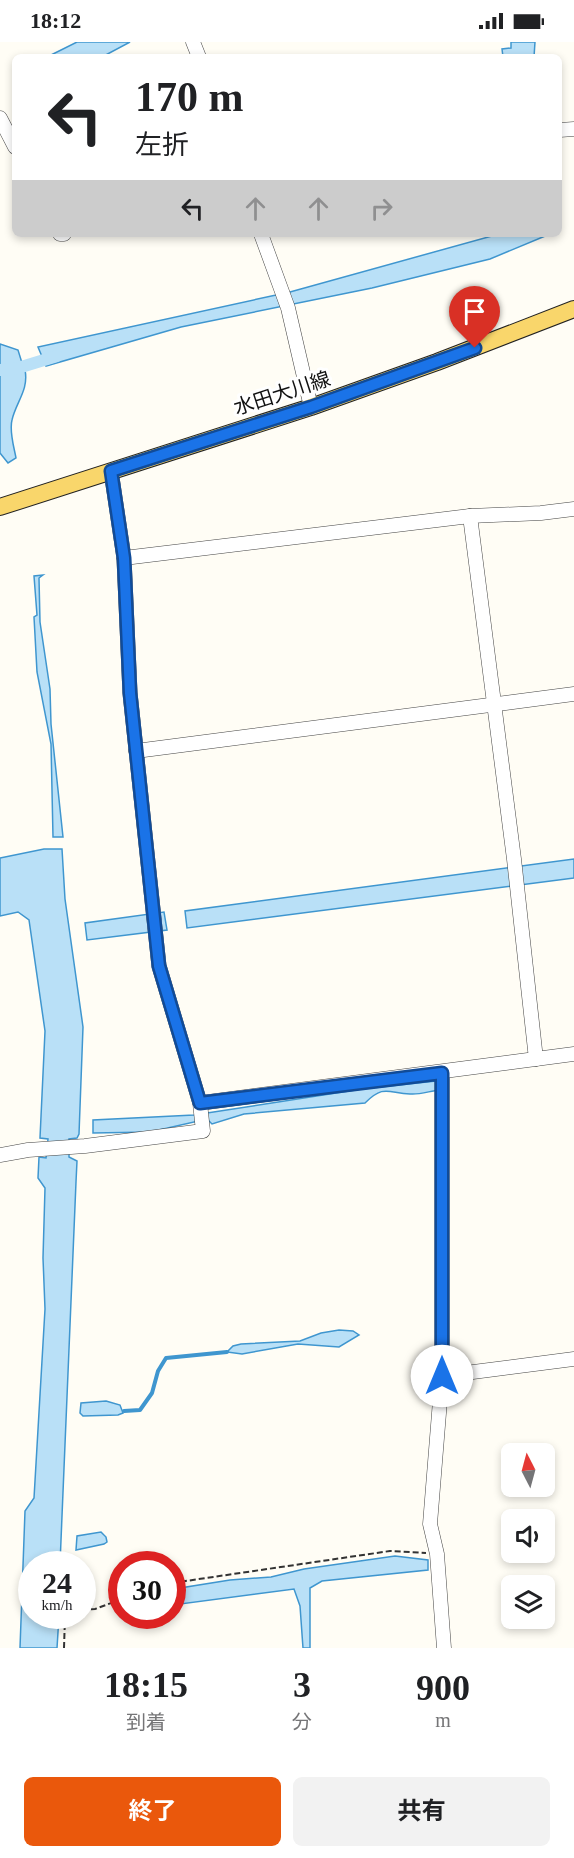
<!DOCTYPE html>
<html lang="ja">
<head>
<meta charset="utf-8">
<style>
	:root { --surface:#fff; --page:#f2f2f2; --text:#202124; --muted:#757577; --accent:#ea580c }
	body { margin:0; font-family:"Times New Roman","Noto Sans JP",serif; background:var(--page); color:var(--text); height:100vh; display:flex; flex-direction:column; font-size:22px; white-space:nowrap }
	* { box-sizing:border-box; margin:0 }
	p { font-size:20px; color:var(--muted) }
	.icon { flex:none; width:33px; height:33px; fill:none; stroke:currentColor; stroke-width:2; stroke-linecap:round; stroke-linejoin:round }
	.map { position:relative; height:1606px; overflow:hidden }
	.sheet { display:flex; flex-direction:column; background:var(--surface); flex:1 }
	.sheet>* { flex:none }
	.banner { position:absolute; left:12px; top:12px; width:550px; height:183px; border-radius:9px; box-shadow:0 3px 9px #0003; background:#fff; color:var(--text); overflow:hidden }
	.needle { width:39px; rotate:354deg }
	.controls { position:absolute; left:501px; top:1401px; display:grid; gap:12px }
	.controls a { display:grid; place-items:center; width:54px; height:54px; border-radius:9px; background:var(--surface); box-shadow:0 3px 9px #0003; font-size:30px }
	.speed { position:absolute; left:18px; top:1509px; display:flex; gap:12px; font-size:30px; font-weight:700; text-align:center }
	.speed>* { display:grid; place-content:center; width:78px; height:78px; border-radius:50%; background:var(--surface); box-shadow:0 3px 9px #0003; line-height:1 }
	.speed small { font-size:15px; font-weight:400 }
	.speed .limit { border:9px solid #d22; background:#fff; color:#111 }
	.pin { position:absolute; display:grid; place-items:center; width:51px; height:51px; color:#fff; margin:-62px -26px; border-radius:50% 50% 50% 0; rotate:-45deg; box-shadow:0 0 6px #0007 }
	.pin .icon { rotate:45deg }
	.me { position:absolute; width:66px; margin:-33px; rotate:0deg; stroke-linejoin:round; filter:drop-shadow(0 0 4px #0008) }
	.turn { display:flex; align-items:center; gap:21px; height:126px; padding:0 24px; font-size:27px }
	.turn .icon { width:78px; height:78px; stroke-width:2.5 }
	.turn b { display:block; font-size:42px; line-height:51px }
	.lanes { display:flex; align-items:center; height:57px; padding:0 24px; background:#0003; justify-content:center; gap:30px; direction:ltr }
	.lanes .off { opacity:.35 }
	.eta { display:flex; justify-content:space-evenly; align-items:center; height:102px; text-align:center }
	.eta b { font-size:36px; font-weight:700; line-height:42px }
	.cta { display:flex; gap:12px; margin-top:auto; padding:12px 24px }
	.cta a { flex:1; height:69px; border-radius:9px; background:var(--accent); color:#fff; font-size:24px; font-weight:700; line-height:69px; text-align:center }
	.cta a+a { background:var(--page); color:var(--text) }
	.status { display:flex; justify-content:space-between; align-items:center; height:42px; padding:0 30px; background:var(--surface); direction:ltr }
	.status svg { height:16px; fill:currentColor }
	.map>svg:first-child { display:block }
	.water { fill:#b9e0f7; stroke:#3f96cf; stroke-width:1.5 }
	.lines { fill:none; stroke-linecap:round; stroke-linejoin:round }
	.stream { stroke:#3f96cf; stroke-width:4 }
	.canal { stroke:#b9e0f7; stroke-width:12 }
	.minor-casing { stroke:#444; stroke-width:15 }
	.major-casing { stroke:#222; stroke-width:18 }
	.path { stroke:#333; stroke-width:2; stroke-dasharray:6 3; stroke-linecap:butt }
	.minor { stroke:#fff; stroke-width:14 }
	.major { stroke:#f9d66b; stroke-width:16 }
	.route-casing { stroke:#114b97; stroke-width:15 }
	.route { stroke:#1a73e8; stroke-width:10 }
	.labels { text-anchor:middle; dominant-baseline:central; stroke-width:6; stroke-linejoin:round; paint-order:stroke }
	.street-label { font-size:20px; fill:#111; stroke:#fff }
</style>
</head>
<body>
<div class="status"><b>18:12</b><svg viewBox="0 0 49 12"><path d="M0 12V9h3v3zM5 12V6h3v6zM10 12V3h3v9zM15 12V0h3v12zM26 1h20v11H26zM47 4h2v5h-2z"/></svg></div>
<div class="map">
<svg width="574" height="1606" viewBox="0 0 574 1606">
	<rect width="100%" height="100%" fill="#fffdf5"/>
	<!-- water -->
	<g class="water">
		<path d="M77 0H130L102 15H47Z"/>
		<path d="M511 0H535L534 15H503L502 7 511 6Z"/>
		<path d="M499 192H550L490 217 372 246 181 285 46 324 38 305 290 250Z"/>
		<path d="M0 302 18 308 22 321 36 319 37 325 25 328C29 348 16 360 12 378 9 389 14 405 16 416L8 421 0 411Z"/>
		<path d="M43 533 39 536 40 580 50 647 51 682 63 795H53L51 702 37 630 34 575 37 573 34 534Z"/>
		<path d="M44 807H62L65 857 83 985 79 1092 77 1096 69 1097V1115L77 1119 76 1140 60 1522H32V1574H59L57 1606H20L25 1469 34 1456 45 1267 43 1216 45 1146 38 1136 39 1115 46 1116 48 1097 40 1096 45 989 29 878 18 870 0 874V816Z"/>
		<path d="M574 817V836L187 886 185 869Z"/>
		<path d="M164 870 167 888 87 898 85 881Z"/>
		<path d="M436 1039 439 1048C430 1049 419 1053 410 1052 388 1051 384 1042 365 1061L244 1072 212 1082 207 1077 150 1090 93 1091V1078L194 1073 362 1047Z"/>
		<path d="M339 1288 353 1289 359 1293 339 1305 298 1302 242 1312 227 1310 233 1304 241 1302 300 1299 321 1291Z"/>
		<path d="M106 1359 120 1363 123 1371 118 1373 83 1374 80 1371 81 1361Z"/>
		<path d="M101 1490 106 1495 107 1500 104 1502 76 1508 77 1494Z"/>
		<path d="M395 1514 428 1518V1528L322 1539 310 1546V1606H303L300 1564 294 1547 173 1563 174 1547 230 1538 271 1535 304 1527Z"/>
	</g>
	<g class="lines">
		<!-- stream -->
		<path class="stream" d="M124 1369 140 1368 152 1351 158 1329 166 1316 227 1310"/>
		<!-- canal -->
		<path class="canal" d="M0 328 18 326 57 314"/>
		<!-- minor casing -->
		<g class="minor-casing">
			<g id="minor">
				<path d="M193 0 199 15"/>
				<path d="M0 76 15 105"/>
				<path d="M560 88 574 87"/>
				<path d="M60 192H64"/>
				<path d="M261 192 288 266 311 365"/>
				<path d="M470 474 514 817 536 1017"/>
				<path d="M124 516 470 474 541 471 574 467"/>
				<path d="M136 709 574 652"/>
				<path d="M442 1031V1334L430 1482 437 1512 444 1606"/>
				<path d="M200 1061 574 1012"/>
				<path d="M0 1113 28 1108 85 1104 203 1089 200 1061 159 924 130 651 124 516 111 429"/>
				<path d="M442 1334 574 1317"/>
			</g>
		</g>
		<!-- major casing -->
		<g class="major-casing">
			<path id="major" d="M0 465 311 365 437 320 574 267"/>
		</g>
		<!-- path -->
		<g class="path">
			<path d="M172 1541 390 1509 426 1511"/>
			<path d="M82 1568 95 1567 122 1557"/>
			<path d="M64 1606 65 1574"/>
		</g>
		<!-- minor -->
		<use href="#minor" class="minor"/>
		<!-- major -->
		<use href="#major" class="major"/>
	</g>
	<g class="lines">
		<!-- route casing -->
		<g class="route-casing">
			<path id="route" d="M442 1334V1031L200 1061 159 924 130 651 124 516 111 429 311 365 475 306"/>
		</g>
		<!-- route -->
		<use href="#route" class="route"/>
	</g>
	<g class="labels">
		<!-- street labels -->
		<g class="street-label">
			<text transform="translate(282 351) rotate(-18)">水田大川線</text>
		</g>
	</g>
</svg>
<div class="controls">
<a><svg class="needle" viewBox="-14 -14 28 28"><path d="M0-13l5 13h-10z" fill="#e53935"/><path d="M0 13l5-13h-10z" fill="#757577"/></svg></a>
<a><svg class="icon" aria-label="sound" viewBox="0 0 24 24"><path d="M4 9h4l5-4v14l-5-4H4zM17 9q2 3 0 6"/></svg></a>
<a><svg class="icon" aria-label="layers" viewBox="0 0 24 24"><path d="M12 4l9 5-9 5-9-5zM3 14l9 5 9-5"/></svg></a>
</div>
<div class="speed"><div>24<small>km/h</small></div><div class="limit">30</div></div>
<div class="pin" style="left:475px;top:306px;background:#d93025"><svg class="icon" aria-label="arrive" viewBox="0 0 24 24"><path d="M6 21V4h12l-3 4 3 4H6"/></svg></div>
<svg class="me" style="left:442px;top:1334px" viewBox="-20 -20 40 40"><circle r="19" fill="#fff"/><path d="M0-13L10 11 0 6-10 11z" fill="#1a73e8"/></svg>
<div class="banner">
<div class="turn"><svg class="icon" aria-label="left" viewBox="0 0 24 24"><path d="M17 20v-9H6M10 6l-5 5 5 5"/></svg><div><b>170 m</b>左折</div></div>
<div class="lanes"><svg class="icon" aria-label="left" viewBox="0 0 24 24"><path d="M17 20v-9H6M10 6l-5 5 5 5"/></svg><svg class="icon off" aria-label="ahead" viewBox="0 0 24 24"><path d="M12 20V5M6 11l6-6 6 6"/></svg><svg class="icon off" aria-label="ahead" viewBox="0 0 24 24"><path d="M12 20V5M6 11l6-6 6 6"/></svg><svg class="icon off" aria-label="right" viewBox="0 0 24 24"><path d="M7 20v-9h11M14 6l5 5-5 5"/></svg></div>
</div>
</div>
<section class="sheet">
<div class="eta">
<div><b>18:15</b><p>到着</p></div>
<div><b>3</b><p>分</p></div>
<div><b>900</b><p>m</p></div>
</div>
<div class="cta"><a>終了</a><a>共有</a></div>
</section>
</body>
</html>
